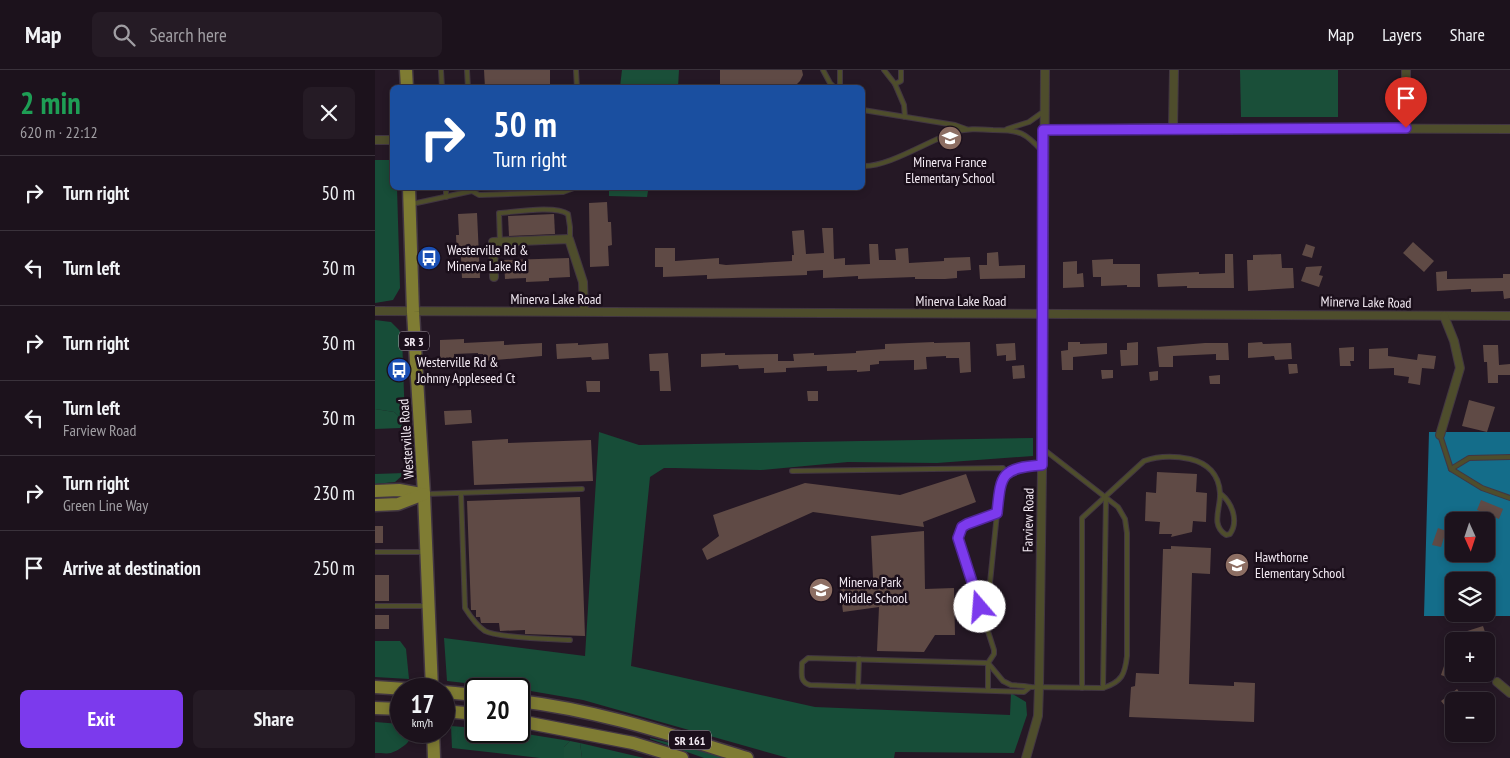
<!DOCTYPE html>
<html lang="en">
<head>
<meta charset="utf-8">
<style>
	:root { --surface:#1c121c; --page:#251b25; --text:#f1f3f6; --muted:#a09ea3; --line:#3a323b; --accent:#7c3aed }
	body { margin:0; font-family:"PT Sans Narrow",sans-serif; background:var(--page); color:var(--text); height:100vh; display:flex; flex-direction:column; font-size:19px; white-space:nowrap }
	* { box-sizing:border-box; margin:0 }
	p { font-size:16px; color:var(--muted) }
	.icon { flex:none; width:28px; height:28px; fill:none; stroke:currentColor; stroke-width:2; stroke-linecap:round; stroke-linejoin:round }
	.map { position:relative; flex:1; overflow:hidden }
	.details { display:flex; flex-direction:column; background:var(--surface); width:375px }
	.details>* { flex:none }
	.banner { position:absolute; left:15px; top:15px; width:475px; height:105px; border-radius:8px; box-shadow:0 2px 8px #0003,0 0 0 1px var(--line); background:#1a4fa0; color:#fff; overflow:hidden }
	.needle { width:32px; rotate:177deg }
	.fabs { position:absolute; left:1070px; top:442px; display:grid; gap:10px }
	.fabs a { display:grid; place-items:center; width:50px; height:50px; border-radius:8px; background:var(--surface); box-shadow:0 2px 8px #0003,0 0 0 1px var(--line); font-size:25px }
	.speed { position:absolute; left:15px; top:608px; display:flex; gap:10px; font-size:25px; font-weight:700; text-align:center }
	.speed>* { display:grid; place-content:center; width:65px; height:65px; border-radius:50%; background:var(--surface); box-shadow:0 2px 8px #0003,0 0 0 1px var(--line); line-height:1 }
	.speed small { font-size:12px; font-weight:400 }
	.speed .limit { border:2px solid #111; border-radius:8px; background:#fff; color:#111 }
	.pin { position:absolute; display:grid; place-items:center; width:42px; height:42px; color:#fff; margin:-51px -21px; border-radius:50% 50% 50% 0; rotate:-45deg; box-shadow:0 0 5px #0007 }
	.pin .icon { rotate:45deg }
	.me { position:absolute; width:55px; margin:-28px; rotate:342deg; stroke-linejoin:round; filter:drop-shadow(0 0 4px #0008) }
	.turn { display:flex; align-items:center; gap:18px; height:105px; padding:0 20px; font-size:22px }
	.turn .icon { width:65px; height:65px; stroke-width:2.5 }
	.turn b { display:block; font-size:35px; line-height:42px }
	.round { display:grid; place-items:center; flex:none; width:52px; height:52px; border-radius:8px; background:var(--page) }
	.overview { display:flex; align-items:center; justify-content:space-between; height:85px; padding:0 20px }
	h1 { font-size:30px; font-weight:800; line-height:38px; color:#1e9e55 }
	.button { display:flex; gap:10px; margin-top:auto; padding:10px 20px }
	.button a { flex:1; height:58px; border-radius:8px; background:var(--accent); color:#fff; font-size:20px; font-weight:800; line-height:58px; text-align:center }
	.button a+a { background:var(--page); color:var(--text) }
	ul { padding:0; list-style:none }
	li { display:flex; align-items:center; gap:15px; height:75px; padding:0 20px; border-top:1px solid var(--line) }
	li div { flex:1 }
	li b { display:block; font-size:19px }
	li em { font-style:normal }
	header { display:flex; align-items:center; gap:30px; box-sizing:border-box; height:70px; padding:0 25px; background:var(--surface); border-bottom:1px solid var(--line) }
	header strong { font-size:24px }
	nav { display:flex; gap:28px; margin-inline-start:auto; font-size:18px }
	.search { width:350px; height:45px; background:var(--page); display:flex; align-items:center; gap:12px; box-sizing:border-box; padding:0 18px; border-radius:8px; color:var(--muted); font-size:19px }
	main { display:flex; flex:1; min-height:0 }
	.map>svg:first-child { display:block }
	.green { fill:#174d38 }
	.forest { fill:#1a4f39 }
	.water { fill:#146d8a; fill-rule:evenodd }
	.building { fill:#5f4a45 }
	.lines { fill:none; stroke-linecap:round; stroke-linejoin:round }
	.service-casing { stroke:#423642; stroke-width:6 }
	.minor-casing { stroke:#423642; stroke-width:10 }
	.primary-casing { stroke:#423642; stroke-width:15 }
	.service { stroke:#4e4d2c; stroke-width:4 }
	.minor { stroke:#4e4d2c; stroke-width:8 }
	.primary { stroke:#7f7c33; stroke-width:12 }
	.route-casing { stroke:#51269a; stroke-width:12 }
	.route { stroke:#7c3aed; stroke-width:9 }
	.labels { text-anchor:middle; dominant-baseline:central; stroke-width:5; stroke-linejoin:round; paint-order:stroke }
	.shield { fill:#1b0f1b; stroke:#b3a9b3; stroke-width:1 }
	.shield-label { font-size:12px; font-weight:bold; fill:#f4ebf4 }
	.poi-label { font-size:14px; fill:#f4ebf4; stroke:#1b0f1b; text-anchor:start }
	.street-label { font-size:14px; fill:#f4ebf4; stroke:#1b0f1b }
</style>
</head>
<body>
<header>
<strong>Map</strong>
<div class="search"><svg class="icon" aria-label="search" viewBox="0 0 24 24"><circle cx="10" cy="10" r="6"/><path d="M15 15l6 6"/></svg>Search here</div>
<nav><a>Map</a><a>Layers</a><a>Share</a></nav>
</header>
<main>
<section class="details">
<div class="overview"><div><h1>2 min</h1><p>620 m · 22:12</p></div><a class="round"><svg class="icon" aria-label="close" viewBox="0 0 24 24"><path d="M6 6l12 12M18 6L6 18"/></svg></a></div>
<ul>
<li><svg class="icon" aria-label="right" viewBox="0 0 24 24"><path d="M7 20v-9h11M14 6l5 5-5 5"/></svg><div><b>Turn right</b></div><em>50 m</em></li>
<li><svg class="icon" aria-label="left" viewBox="0 0 24 24"><path d="M17 20v-9H6M10 6l-5 5 5 5"/></svg><div><b>Turn left</b></div><em>30 m</em></li>
<li><svg class="icon" aria-label="right" viewBox="0 0 24 24"><path d="M7 20v-9h11M14 6l5 5-5 5"/></svg><div><b>Turn right</b></div><em>30 m</em></li>
<li><svg class="icon" aria-label="left" viewBox="0 0 24 24"><path d="M17 20v-9H6M10 6l-5 5 5 5"/></svg><div><b>Turn left</b><p>Farview Road</p></div><em>30 m</em></li>
<li><svg class="icon" aria-label="right" viewBox="0 0 24 24"><path d="M7 20v-9h11M14 6l5 5-5 5"/></svg><div><b>Turn right</b><p>Green Line Way</p></div><em>230 m</em></li>
<li><svg class="icon" aria-label="arrive" viewBox="0 0 24 24"><path d="M6 21V4h12l-3 4 3 4H6"/></svg><div><b>Arrive at destination</b></div><em>250 m</em></li>
</ul>
<div class="button"><a>Exit</a><a>Share</a></div>
</section>
<div class="map">
<svg width="1135" height="688" viewBox="0 0 1135 688">
	<rect width="100%" height="100%" fill="#251825"/>
	<!-- green -->
	<g class="green">
		<path d="M0 90H17L18 118H22L25 218 18 230 0 233Z"/>
		<path d="M0 250 16 252 24 260 27 266 30 352 19 342 0 339Z"/>
		<path d="M224 362 264 375 658 368V386L562 393 473 392 386 400 299 398H289L275 407 256 596 440 637 635 645 636 623 651 632 652 645 639 683 520 682 519 688H413L208 630 144 619 72 611 69 568 210 586Z"/>
		<path d="M0 571H25L31 579 34 609 0 607Z"/>
		<path d="M0 652 26 654V661H38C38 671 25 680 16 683 12 684 5 683 0 683Z"/>
		<path d="M76 656 101 658V661H133L195 671 189 677V688H165L77 678Z"/>
		<path d="M275 668 356 688H329L275 669Z"/>
		<path d="M205 673 269 688H207Z"/>
	</g>
	<!-- forest -->
	<g class="forest">
		<path d="M247 0H304L303 17H245Z"/>
		<path d="M865 0H963V47H866Z"/>
		<path d="M234 118H295L294 121H273L272 127 234 126Z"/>
		<path d="M0 339 19 342 30 352 25 358 0 359Z"/>
		<path d="M30 403 20 412 0 414V404Z"/>
		<path d="M195 671 205 673 207 688H189V677Z"/>
	</g>
	<!-- water -->
	<path class="water" d="M1054 362H1135V546H1049ZM1079 451H1111V484H1079ZM1079 511H1111V544H1079Z"/>
	<!-- building -->
	<g class="building">
		<path d="M109 0H175V18H110Z"/>
		<path d="M345 0H427L428 5 425 11 420 16 345 17Z"/>
		<path d="M232 132 233 152H236L237 175 233 176 234 196 215 197 214 133Z"/>
		<path d="M102 143 105 208H87L86 187H82L81 165H84L83 144Z"/>
		<path d="M179 144 180 164 134 166 133 146Z"/>
		<path d="M447 158H458L459 189 470 188V195L495 194 494 174H503L504 190H521L520 179 533 178 534 193 569 191V188L595 187 596 200 582 201V208L570 209H540V207L483 209V206L448 208V200L432 201V205L332 209V205L288 207V197H280V178H300V191L344 188V194L351 195 417 191V185H419L417 161 429 160 431 184 449 183Z"/>
		<path d="M1038 172 1059 191 1049 202 1028 183Z"/>
		<path d="M931 174 940 177 937 188 927 185Z"/>
		<path d="M623 182 624 196 650 195V208L605 209 604 195H612V183Z"/>
		<path d="M850 184H858L859 218H812V216L783 217 782 204 824 202V204L850 203Z"/>
		<path d="M906 184 907 198H918L919 218 873 221 872 190H878V185Z"/>
		<path d="M194 188 195 207 174 208V211L151 212V208L130 209 129 190Z"/>
		<path d="M738 189V194H765V217H752V215L726 216V207H718L717 190Z"/>
		<path d="M702 191V204L708 203 709 217 688 218V192Z"/>
		<path d="M947 196 944 205 948 206 944 217 926 211 931 197Z"/>
		<path d="M1072 201V209L1128 208V204H1135V228L1129 229 1128 221 1096 222V219L1062 221 1061 202Z"/>
		<path d="M89 269V273L129 271V275L167 273V286L108 291V284H103V283L79 284V294L65 295V270Z"/>
		<path d="M559 272V273L595 272 596 302 585 303 584 288H571V286L551 287 552 299 539 300V290L504 291V294L495 295V301L482 302V300L452 301V296L411 298V302L389 303V298L364 299 363 295 326 297V284L350 283V285L403 284V291H419L418 284 439 283V285L481 283V281L510 279V274Z"/>
		<path d="M693 272H705V274L732 273V284L698 287V300H687L686 281 693 280Z"/>
		<path d="M763 272V295L746 296 745 280H752V273Z"/>
		<path d="M887 272 888 274 916 273 917 289 900 290 899 286 873 288V273Z"/>
		<path d="M203 273V275L233 273 234 289 217 290 216 287 182 289 181 274Z"/>
		<path d="M640 273 641 290 631 291V285L622 286 621 274Z"/>
		<path d="M830 273H853L854 290H841V284L798 286V297H784L782 277Z"/>
		<path d="M1108 275H1123L1124 295 1135 294V305H1123V313H1113L1112 292H1109Z"/>
		<path d="M979 277V291H975L976 296H965L964 278Z"/>
		<path d="M1013 278V286L1042 290 1043 284 1061 286 1059 299 1047 298 1045 315 1033 313 1034 307 1019 305V298L994 299V279Z"/>
		<path d="M293 283 296 321H285L284 301H275L274 284Z"/>
		<path d="M913 294H922L923 303 914 304Z"/>
		<path d="M649 295 650 308 638 309 637 296Z"/>
		<path d="M726 300H738V308L727 309Z"/>
		<path d="M783 301V310L775 311 774 302Z"/>
		<path d="M845 305V314H835L834 306Z"/>
		<path d="M211 311H225V322H212Z"/>
		<path d="M432 321H443V331H433Z"/>
		<path d="M1094 330 1120 337 1112 362 1087 356Z"/>
		<path d="M96 340 97 353 70 355 69 341Z"/>
		<path d="M133 369V373L216 370 218 411 99 415 97 371Z"/>
		<path d="M782 402 822 404 821 422 832 423 831 452 818 451 817 462 796 467 797 464H784L785 452 770 451 771 422 781 423Z"/>
		<path d="M591 404 601 432 548 452 549 457 438 442 332 490 327 479 344 466 338 445 430 413 525 425Z"/>
		<path d="M205 427 210 566 150 564V560L125 561 124 553H106L105 547H101V540H96L92 431Z"/>
		<path d="M1106 430 1128 439 1124 449 1102 440Z"/>
		<rect x="0" y="456" width="8" height="17"/>
		<path d="M1063 458 1071 461 1066 477 1057 475Z"/>
		<path d="M549 461 550 519 579 518 580 565H560L549 582 502 581 504 537 468 542 465 519 485 517V510L498 508 496 466Z"/>
		<path d="M796 476 836 478 835 504 817 503 814 614 859 616V612L880 613 879 652 754 647 756 617 760 616 761 603 784 604 788 479H796Z"/>
		<rect x="0" y="505" width="14" height="26"/>
		<rect x="0" y="545" width="14" height="14"/>
		<path d="M1108 556 1113 571H1089L1086 563Z"/>
		<path d="M1077 572H1079V610L1066 605Z"/>
		<path d="M1082 619 1091 631H1079V637L1074 641 1066 631Z"/>
	</g>
	<g class="lines">
		<!-- service casing -->
		<g class="service-casing">
			<g id="service">
				<path d="M66 0 67 18"/>
				<path d="M92 0 93 18"/>
				<path d="M201 0 202 18"/>
				<path d="M448 0 455 13 460 18"/>
				<path d="M465 0V18"/>
				<path d="M509 0 520 14 526 11V0"/>
				<path d="M520 14 529 35 530 47"/>
				<path d="M488 40 580 55 591 59"/>
				<path d="M632 59 654 52 668 42"/>
				<path d="M488 96C513 97 551 72 577 63 591 58 604 59 618 60 645 60 650 62 668 82"/>
				<path d="M71 118V127"/>
				<path d="M97 121 104 125 188 122 199 118"/>
				<path d="M37 134 97 121V118"/>
				<path d="M125 172 124 143C139 142 181 135 193 144L195 157V169"/>
				<path d="M1065 365 1076 399 1107 418 1135 428"/>
				<path d="M1076 399 1094 388 1135 387"/>
				<path d="M417 401 628 398 632 403"/>
				<path d="M51 424 207 419"/>
				<path d="M86 424 90 538C95 546 101 555 110 561 122 568 178 569 195 570"/>
				<path d="M622 443C607 448 587 451 583 468L619 580V584L613 593 433 588 427 593C427 603 424 612 435 615L649 622 655 617"/>
				<path d="M0 482H49"/>
				<path d="M0 536H51"/>
				<path d="M611 552 625 414C633 396 650 396 667 395"/>
				<path d="M613 593 628 611 636 615 649 616 655 617 728 618C747 612 750 604 752 586V463L750 449 743 437 667 378"/>
				<path d="M483 617 484 589"/>
				<path d="M707 618V448L769 391C783 386 800 386 815 389 832 393 844 404 845 423 846 438 835 455 851 465L855 464C864 451 857 433 846 424"/>
				<path d="M728 618 731 427"/>
				<path d="M613 620V593"/>
			</g>
		</g>
		<!-- minor casing -->
		<g class="minor-casing">
			<g id="minor">
				<path d="M1031 0V59"/>
				<path d="M798 58 799 0"/>
				<path d="M668 60 798 58 1135 59"/>
				<path d="M0 70H18"/>
				<path d="M119 207 118 172 194 169 208 212 209 241"/>
				<path d="M0 241 1135 246"/>
				<path d="M1065 365 1085 298 1079 271 1069 246"/>
				<path d="M1122 612 1135 623"/>
				<path d="M651 688 663 646 664 617 668 329 670 0"/>
			</g>
		</g>
		<!-- primary casing -->
		<g class="primary-casing">
			<g id="primary">
				<path d="M31 0 32 18"/>
				<path d="M34 118 38 242 49 424 57 619"/>
				<path d="M0 421 24 420 46 424"/>
				<path d="M0 435 23 434 49 424"/>
				<path d="M0 617 31 619"/>
				<path d="M69 622 101 625"/>
				<path d="M144 631C222 640 297 665 372 688"/>
				<path d="M0 638 26 639"/>
				<path d="M69 641 101 644"/>
				<path d="M144 651 258 673 307 688"/>
				<path d="M58 661 59 688"/>
			</g>
		</g>
		<!-- service -->
		<use href="#service" class="service"/>
		<!-- minor -->
		<use href="#minor" class="minor"/>
		<!-- primary -->
		<use href="#primary" class="primary"/>
	</g>
	<g class="lines">
		<!-- route casing -->
		<g class="route-casing">
			<path id="route" d="M605 537 583 468 587 457 592 454 622 443C626 405 625 398 667 395L668 60 1031 58"/>
		</g>
		<!-- route -->
		<use href="#route" class="route"/>
	</g>
	<!-- icons -->
	<defs>
		<g id="school-disc" transform="scale(1.25)"><circle r="9.5" fill="#8d6e63" stroke="#1b0f1b"/><path d="M0-5L7-2L0 1L-7-2ZM-4 1L0 2.5L4 1V4Q0 6-4 4Z" fill="#fff"/></g>
		<g id="bus-disc" transform="scale(1.25)"><circle r="9.5" fill="#1a4fb4" stroke="#1b0f1b"/><path d="M-5-6H5V4H4V6H2V4H-2V6H-4V4H-5ZM-3.5-4V0h7V-4ZM-3.5 1.2v1.5H-2V1.2ZM2 1.2v1.5H3.5V1.2Z" fill="#fff"/></g>
	</defs>
	<g fill-rule="evenodd">
		<use href="#school-disc" x="575" y="68"/>
		<use href="#bus-disc" x="54" y="188"/>
		<use href="#bus-disc" x="24" y="300"/>
		<use href="#school-disc" x="862" y="495"/>
		<use href="#school-disc" x="446" y="520"/>
	</g>
	<g class="labels">
		<!-- shield labels -->
		<g class="shield">
			<rect x="24" y="261.5" width="30" height="19" rx="4"/>
			<rect x="294" y="660.5" width="42" height="19" rx="4"/>
		</g>
		<g class="shield-label">
			<text x="39" y="271">SR 3</text>
			<text x="315" y="670">SR 161</text>
		</g>
		<!-- poi labels -->
		<g class="poi-label">
			<text x="575" y="92" text-anchor="middle">Minerva France<tspan x="575" dy="16">Elementary School</tspan></text>
			<text x="72" y="180">Westerville Rd &amp;<tspan x="72" dy="16">Minerva Lake Rd</tspan></text>
			<text x="42" y="292">Westerville Rd &amp;<tspan x="42" dy="16">Johnny Appleseed Ct</tspan></text>
			<text x="880" y="487">Hawthorne<tspan x="880" dy="16">Elementary School</tspan></text>
			<text x="464" y="512">Minerva Park<tspan x="464" dy="16">Middle School</tspan></text>
		</g>
		<!-- street labels -->
		<g class="street-label">
			<text x="181" y="229">Minerva Lake Road</text>
			<text x="586" y="231">Minerva Lake Road</text>
			<text transform="translate(991 232) rotate(1)">Minerva Lake Road</text>
			<text transform="translate(31 369) rotate(-94)">Westerville Road</text>
			<text transform="translate(653 450) rotate(-89)">Farview Road</text>
		</g>
	</g>
</svg>
<div class="fabs">
<a><svg class="needle" viewBox="-14 -14 28 28"><path d="M0-13l5 13h-10z" fill="#e53935"/><path d="M0 13l5-13h-10z" fill="#a09ea3"/></svg></a>
<a><svg class="icon" aria-label="layers" viewBox="0 0 24 24"><path d="M12 4l9 5-9 5-9-5zM3 14l9 5 9-5"/></svg></a>
<a>+</a>
<a>−</a>
</div>
<div class="speed"><div>17<small>km/h</small></div><div class="limit">20</div></div>
<div class="pin" style="left:1031px;top:58px;background:#d93025"><svg class="icon" aria-label="arrive" viewBox="0 0 24 24"><path d="M6 21V4h12l-3 4 3 4H6"/></svg></div>
<svg class="me" style="left:605px;top:537px" viewBox="-20 -20 40 40"><circle r="19" fill="#fff"/><path d="M0-13L10 11 0 6-10 11z" fill="#7c3aed"/></svg>
<div class="banner">
<div class="turn"><svg class="icon" aria-label="right" viewBox="0 0 24 24"><path d="M7 20v-9h11M14 6l5 5-5 5"/></svg><div><b>50 m</b>Turn right</div></div>
</div>
</div>
</main>
</body>
</html>
